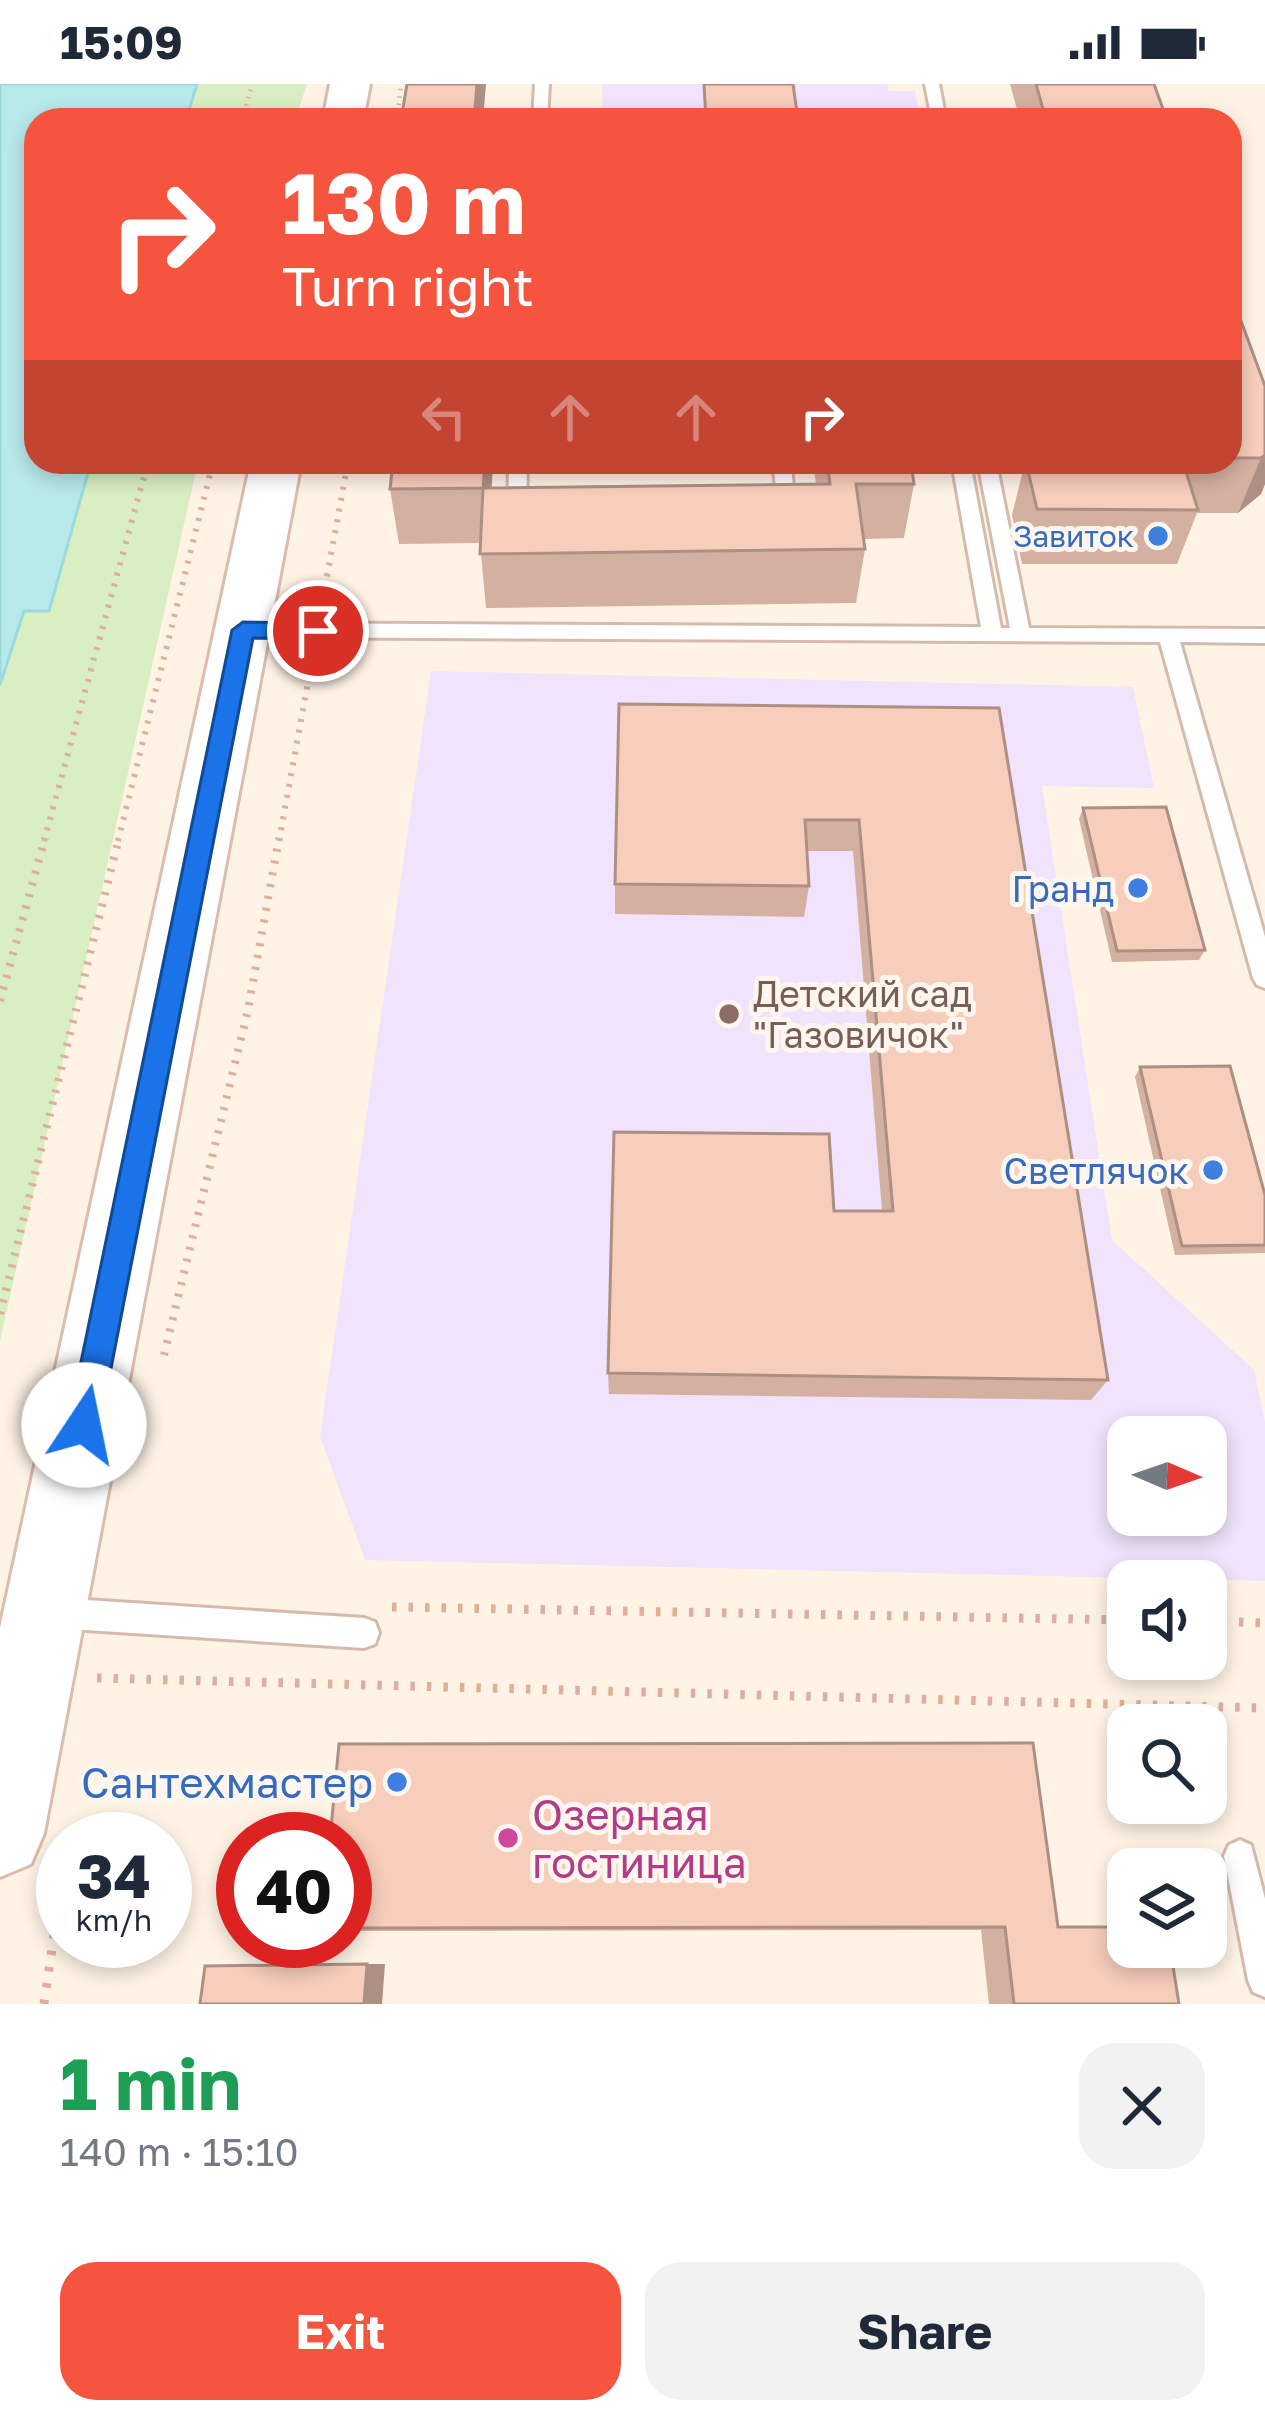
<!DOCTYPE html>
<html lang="en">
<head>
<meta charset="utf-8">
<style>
	:root { --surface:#fff; --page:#f2f2f3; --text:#1f2937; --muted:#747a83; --accent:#f5553f }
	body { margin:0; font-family:"Golos Text",sans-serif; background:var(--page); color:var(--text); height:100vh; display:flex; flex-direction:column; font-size:45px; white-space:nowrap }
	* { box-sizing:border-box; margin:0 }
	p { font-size:39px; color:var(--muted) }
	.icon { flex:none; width:66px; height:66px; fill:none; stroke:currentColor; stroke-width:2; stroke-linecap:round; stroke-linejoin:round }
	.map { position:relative; height:1920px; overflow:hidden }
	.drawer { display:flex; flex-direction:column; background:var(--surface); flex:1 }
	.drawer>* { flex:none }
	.guide { position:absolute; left:24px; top:24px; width:1218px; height:366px; border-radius:36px; box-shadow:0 6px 18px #0003; background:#f5553f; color:#fff; overflow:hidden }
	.needle { width:78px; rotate:92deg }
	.tools { position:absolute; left:1107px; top:1332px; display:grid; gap:24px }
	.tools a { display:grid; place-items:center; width:120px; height:120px; border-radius:24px; background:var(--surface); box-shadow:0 6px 18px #0003; font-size:60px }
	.speed { position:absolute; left:36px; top:1728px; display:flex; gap:24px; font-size:60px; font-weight:700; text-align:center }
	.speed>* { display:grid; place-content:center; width:156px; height:156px; border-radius:50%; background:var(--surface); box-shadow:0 6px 18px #0003; line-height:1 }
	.speed small { font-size:30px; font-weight:400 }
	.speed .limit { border:18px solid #d22; background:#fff; color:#111 }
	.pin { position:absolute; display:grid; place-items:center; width:102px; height:102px; color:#fff; margin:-51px; border:6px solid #fff; border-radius:50%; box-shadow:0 3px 12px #0007 }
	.me { position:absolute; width:132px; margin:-66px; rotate:11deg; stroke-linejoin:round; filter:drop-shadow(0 0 9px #0008) }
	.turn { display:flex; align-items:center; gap:42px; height:252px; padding:0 60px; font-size:54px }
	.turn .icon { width:156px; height:156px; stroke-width:2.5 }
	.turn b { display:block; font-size:84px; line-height:102px }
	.lanes { display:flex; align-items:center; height:114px; padding:0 60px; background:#0003; justify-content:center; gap:60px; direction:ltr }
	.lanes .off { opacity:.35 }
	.round { display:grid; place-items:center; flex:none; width:126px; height:126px; border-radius:36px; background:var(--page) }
	.headline { display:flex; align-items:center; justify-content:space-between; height:204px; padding:0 60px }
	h1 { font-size:72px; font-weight:700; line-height:90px; color:#1e9e55 }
	.cta { display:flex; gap:24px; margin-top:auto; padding:24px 60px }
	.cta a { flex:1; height:138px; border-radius:36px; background:var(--accent); color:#fff; font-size:48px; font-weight:700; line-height:138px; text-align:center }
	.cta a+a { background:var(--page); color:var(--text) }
	.status { display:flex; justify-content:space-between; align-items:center; height:84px; padding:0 60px; background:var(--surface); direction:ltr }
	.status svg { height:33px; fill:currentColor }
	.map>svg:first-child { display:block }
	.education { fill:#f0e3fb; fill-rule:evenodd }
	.green { fill:#d9eec3 }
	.water { fill:#b8e9eb; stroke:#9ddade; stroke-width:3 }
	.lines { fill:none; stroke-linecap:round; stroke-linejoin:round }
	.lane-casing { stroke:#d5bbad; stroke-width:6 }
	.secondary-casing { stroke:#dbbcad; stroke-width:6 }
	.path-far3 { stroke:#ddaf9d; stroke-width:4.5; stroke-dasharray:1.5 6; stroke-linecap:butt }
	.path-far2 { stroke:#ddaf9d; stroke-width:6; stroke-dasharray:3 8; stroke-linecap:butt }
	.path-far1 { stroke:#ddaf9d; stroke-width:8; stroke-dasharray:3 9; stroke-linecap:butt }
	.path { stroke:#ddaf9d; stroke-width:9; stroke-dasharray:4.5 12; stroke-linecap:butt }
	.lane { fill:#fff; fill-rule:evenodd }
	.secondary { fill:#fff; fill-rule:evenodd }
	.wall { fill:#d4b0a1 }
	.shaded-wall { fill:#ad9083 }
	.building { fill:#f7cdbb; stroke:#ad9083; stroke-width:3 }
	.route { fill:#1a73e8; stroke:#114b97; stroke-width:3 }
	.shop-dot { fill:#3f7fe0; stroke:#fff7ef; stroke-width:4.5 }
	.education-dot { fill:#8d6e63; stroke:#fff7ef; stroke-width:4.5 }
	.hotel-dot { fill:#d1479c; stroke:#fff7ef; stroke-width:4.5 }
	.labels { text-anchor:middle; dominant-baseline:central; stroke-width:10; stroke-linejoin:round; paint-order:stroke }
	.far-shop-label { font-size:30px; fill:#366cbe; stroke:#fff7ef; text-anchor:end }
	.shop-label { font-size:36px; fill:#366cbe; stroke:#fff7ef; text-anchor:end }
	.education-label { font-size:36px; fill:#785e54; stroke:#fff7ef; text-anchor:start }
	.near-shop-label { font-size:42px; fill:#366cbe; stroke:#fff7ef; text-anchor:end }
	.near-hotel-label { font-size:42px; fill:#b23c85; stroke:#fff7ef; text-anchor:start }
</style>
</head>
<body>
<div class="status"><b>15:09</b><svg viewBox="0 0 49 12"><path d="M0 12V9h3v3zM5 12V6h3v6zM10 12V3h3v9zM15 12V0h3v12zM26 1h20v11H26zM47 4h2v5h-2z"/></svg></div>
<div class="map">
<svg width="1265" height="1920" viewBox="0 0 1265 1920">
	<rect width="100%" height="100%" fill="#fff3e6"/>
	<!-- education -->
	<g class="education">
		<path d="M602 0H887L889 7H915L921 36H603Z"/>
		<path d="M431 587 1133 603 1154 704 1042 702 1112 1156 1254 1286 1265 1338V1497L365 1476 320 1352ZM1128 1353H1206V1431H1128Z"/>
	</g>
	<!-- green -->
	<g class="green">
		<path d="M197 0H307L295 36H186Z"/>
		<path d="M91 378H198L0 1257V601L24 527 49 526Z"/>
		<path d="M566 378H759V386L566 389Z"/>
	</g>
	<!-- water -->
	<path class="water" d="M0 0H197L186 36H36V378H91L49 527H24L0 601Z"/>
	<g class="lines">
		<!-- lane casing -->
		<g class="lane-casing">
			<g id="lane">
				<path d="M535 0H549L547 36H533Z"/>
				<path d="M925 0H939L946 36H932Z"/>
				<path d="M509 378H527L526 433 517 439 508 433Z"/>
				<path d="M773 378H791L795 433H781L779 429Z"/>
				<path d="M952 378H970L1001 544H1010L978 378H996L1029 544 1265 545V559L1180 558 1265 853V904L1257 901 1253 894 1160 558 243 553 233 546 243 539 981 543Z"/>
				<path d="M55 1514 364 1534 375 1538 379 1549 375 1560 364 1564 55 1544 44 1540 40 1529 44 1518Z"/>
				<path d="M1240 1756 1251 1761 1265 1815V1913L1253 1908 1248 1896 1224 1772 1229 1761Z"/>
			</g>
		</g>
		<!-- secondary casing -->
		<g class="secondary-casing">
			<g id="secondary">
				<path d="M330 0H370L363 36H323Z"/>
				<path d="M251 378H301L44 1749 31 1780 0 1793V1544Z"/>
			</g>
		</g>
		<!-- path-far3 -->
		<g class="path-far3">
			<path d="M242 36 252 0"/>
			<path d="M397 36 401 0"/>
		</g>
		<!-- path-far2 -->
		<g class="path-far2">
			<path d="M323 514 348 378"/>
			<path d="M44 757 148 378"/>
			<path d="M118 757 213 378"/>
			<path d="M279 757 312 576"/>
		</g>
		<!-- path-far1 -->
		<g class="path-far1">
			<path d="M0 917 45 754"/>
			<path d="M0 1230 119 754"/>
			<path d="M164 1271 248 926 279 754"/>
		</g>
		<!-- path -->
		<g class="path">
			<path d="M392 1523 1128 1536"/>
			<path d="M1206 1537 1265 1539"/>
			<path d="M97 1594 1265 1624"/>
			<path d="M44 1920 63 1788"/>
		</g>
		<!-- lane -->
		<use href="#lane" class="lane"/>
		<!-- secondary -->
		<use href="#secondary" class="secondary"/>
	</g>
	<!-- wall -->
	<g class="wall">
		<path d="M1010 0H1154L1167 36H1020Z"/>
		<path d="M1230 207 1265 302V400L1261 410 1238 429H1197L1177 480H1022L1012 431 1025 378H1230Z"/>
		<path d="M813 378H911L914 400 904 454 864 455 865 465 856 519 486 524 480 459 399 460 390 405 816 400Z"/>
		<path d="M999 624 1108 1296 1091 1316 609 1310 608 1289 834 1127H882L853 767H807L809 802 804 833 615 830V800Z"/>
		<path d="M1083 724 1205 866 1199 876 1112 878 1079 735Z"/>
		<path d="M1140 983 1265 1111V1169L1175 1171 1135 993Z"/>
		<path d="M345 1755 1058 1843 1179 1920H989L981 1846 345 1847Z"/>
	</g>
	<!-- shaded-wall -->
	<g class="shaded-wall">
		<path d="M477 0H486L483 36H474Z"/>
		<path d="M1265 371V400L1261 410 1238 429 1261 374Z"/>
		<path d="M485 378H493L489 459 483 404Z"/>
		<path d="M367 1880H385L382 1920H364Z"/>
	</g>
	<!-- building -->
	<g class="building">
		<path d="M407 0H477L474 36H401Z"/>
		<path d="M704 0H793L798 36H706Z"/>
		<path d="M1036 0H1154L1167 36H1046Z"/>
		<path d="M1230 207 1265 302V371L1261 374H1230Z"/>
		<path d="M393 378H485L483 404 390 405Z"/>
		<path d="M827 378H911L914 400H856L865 465 480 470 483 404 830 400Z"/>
		<path d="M1026 378H1183L1198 426 1037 425Z"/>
		<path d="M619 620 999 624 1108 1296 608 1289 614 1048 829 1050 834 1127H893L859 736H805L809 802 615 800Z"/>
		<path d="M1166 723 1205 866 1117 867 1083 724Z"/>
		<path d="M1230 982 1265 1111V1161L1182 1162 1140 983Z"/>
		<path d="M1033 1659 1058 1843H1128V1863H1170L1179 1920H1014L1005 1843 345 1844V1755H330L339 1660Z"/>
		<path d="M367 1880 364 1920H200L205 1882Z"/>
	</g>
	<!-- route -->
	<path class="route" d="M243 538 318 539 329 547 318 555 253 554 100 1341 95 1352 84 1357 72 1352 68 1341 232 546Z"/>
	<!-- markers -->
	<g class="shop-dot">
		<circle cx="1158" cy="452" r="12"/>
		<circle cx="1138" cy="804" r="12"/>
		<circle cx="1213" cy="1086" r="12"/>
		<circle cx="397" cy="1698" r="12"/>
	</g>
	<circle class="education-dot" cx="729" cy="930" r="12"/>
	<circle class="hotel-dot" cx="508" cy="1754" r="12"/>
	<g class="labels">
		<!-- far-shop labels -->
		<g class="far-shop-label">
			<text x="1134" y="452">Завиток</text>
		</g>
		<!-- shop labels -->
		<g class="shop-label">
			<text x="1114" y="804">Гранд</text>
			<text x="1189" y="1086">Светлячок</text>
		</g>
		<!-- education labels -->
		<g class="education-label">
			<text x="753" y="909">Детский сад<tspan x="753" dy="41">"Газовичок"</tspan></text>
		</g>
		<!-- near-shop labels -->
		<g class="near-shop-label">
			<text x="373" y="1698">Сантехмастер</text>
		</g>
		<!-- near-hotel labels -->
		<g class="near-hotel-label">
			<text x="532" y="1730">Озерная<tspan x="532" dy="48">гостиница</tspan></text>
		</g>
	</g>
</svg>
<div class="tools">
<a><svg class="needle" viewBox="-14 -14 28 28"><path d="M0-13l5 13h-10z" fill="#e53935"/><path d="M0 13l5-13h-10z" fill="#747a83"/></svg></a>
<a><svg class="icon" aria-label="sound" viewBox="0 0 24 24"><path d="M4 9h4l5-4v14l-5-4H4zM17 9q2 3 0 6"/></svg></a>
<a><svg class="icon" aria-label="search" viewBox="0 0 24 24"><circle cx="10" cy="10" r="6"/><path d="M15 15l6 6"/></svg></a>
<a><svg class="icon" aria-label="layers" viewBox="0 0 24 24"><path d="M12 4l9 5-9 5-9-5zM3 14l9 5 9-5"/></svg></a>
</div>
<div class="speed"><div>34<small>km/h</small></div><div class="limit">40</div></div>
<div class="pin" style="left:318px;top:547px;background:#d93025"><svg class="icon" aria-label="arrive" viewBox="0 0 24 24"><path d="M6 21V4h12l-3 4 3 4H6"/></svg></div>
<svg class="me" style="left:84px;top:1341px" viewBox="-20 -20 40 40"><circle r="19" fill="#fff"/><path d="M0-13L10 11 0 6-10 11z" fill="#1a73e8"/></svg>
<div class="guide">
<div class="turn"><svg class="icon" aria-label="right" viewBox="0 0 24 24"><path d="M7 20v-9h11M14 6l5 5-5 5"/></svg><div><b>130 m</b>Turn right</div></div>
<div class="lanes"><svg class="icon off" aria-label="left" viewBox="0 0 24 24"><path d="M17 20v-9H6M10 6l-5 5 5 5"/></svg><svg class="icon off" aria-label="ahead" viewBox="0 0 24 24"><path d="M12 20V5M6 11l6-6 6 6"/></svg><svg class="icon off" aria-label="ahead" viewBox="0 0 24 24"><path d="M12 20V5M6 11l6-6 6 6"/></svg><svg class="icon" aria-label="right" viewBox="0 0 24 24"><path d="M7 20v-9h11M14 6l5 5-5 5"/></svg></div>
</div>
</div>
<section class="drawer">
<div class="headline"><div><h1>1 min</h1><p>140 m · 15:10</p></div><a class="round"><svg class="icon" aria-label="close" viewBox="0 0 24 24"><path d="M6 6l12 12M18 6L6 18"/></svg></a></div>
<div class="cta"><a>Exit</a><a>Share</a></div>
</section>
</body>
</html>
